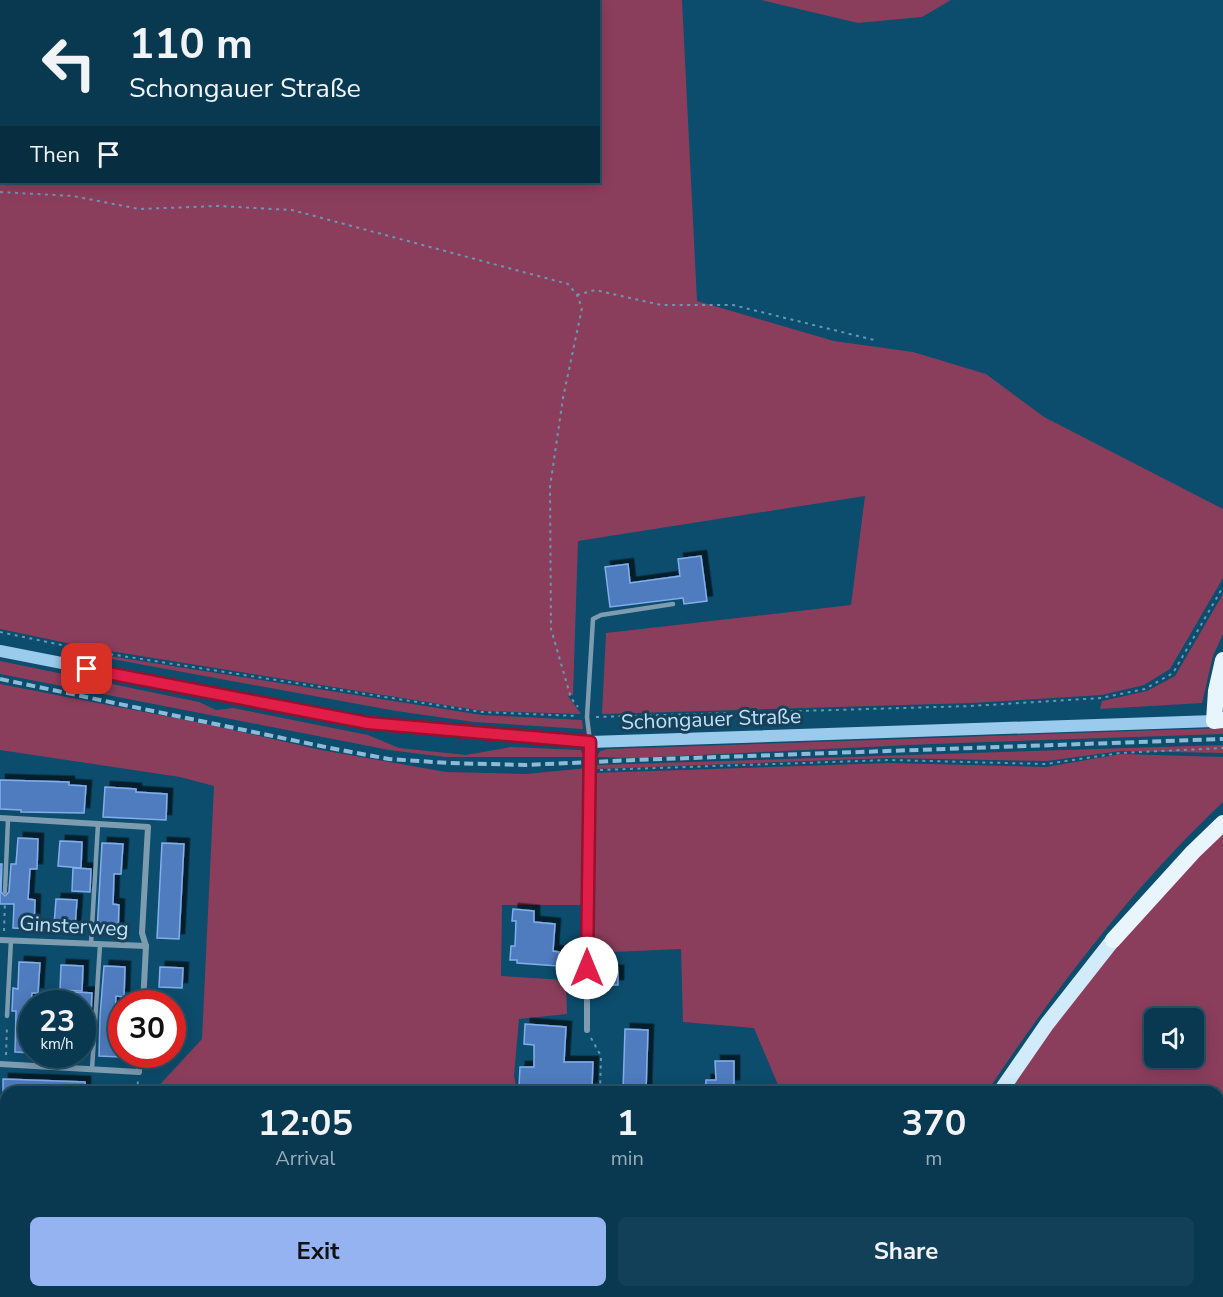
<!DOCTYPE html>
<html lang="en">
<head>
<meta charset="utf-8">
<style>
	:root { --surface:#093951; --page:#124058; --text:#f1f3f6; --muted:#99acb7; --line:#295368; --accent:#95b2f1 }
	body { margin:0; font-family:"Nunito Sans",sans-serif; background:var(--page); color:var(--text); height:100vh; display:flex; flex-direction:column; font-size:22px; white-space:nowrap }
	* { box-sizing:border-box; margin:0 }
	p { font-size:20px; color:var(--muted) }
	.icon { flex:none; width:33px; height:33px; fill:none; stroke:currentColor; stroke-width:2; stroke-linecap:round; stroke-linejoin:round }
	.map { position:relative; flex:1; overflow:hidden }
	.drawer { position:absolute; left:0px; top:1086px; width:1224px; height:212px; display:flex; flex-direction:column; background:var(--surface); border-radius:18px 18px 0 0; box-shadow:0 3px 15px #0003,0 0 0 2px var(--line) }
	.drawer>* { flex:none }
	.top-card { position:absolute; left:0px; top:0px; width:600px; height:183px; box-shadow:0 3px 15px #0003,0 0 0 2px var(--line); background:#093951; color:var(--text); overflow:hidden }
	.controls { position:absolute; left:1144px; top:1008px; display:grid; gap:12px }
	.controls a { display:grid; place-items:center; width:60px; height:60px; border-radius:9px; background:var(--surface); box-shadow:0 3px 15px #0003,0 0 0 2px var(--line); font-size:30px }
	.speed { position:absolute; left:18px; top:990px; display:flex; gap:12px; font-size:30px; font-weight:700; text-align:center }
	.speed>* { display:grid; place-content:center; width:78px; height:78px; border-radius:50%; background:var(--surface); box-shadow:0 3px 15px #0003,0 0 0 2px var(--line); line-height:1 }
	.speed small { font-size:15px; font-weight:400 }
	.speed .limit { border:9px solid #d22; background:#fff; color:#111 }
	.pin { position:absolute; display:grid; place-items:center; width:51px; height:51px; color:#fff; margin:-26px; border-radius:12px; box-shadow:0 3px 9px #0006 }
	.me { position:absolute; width:66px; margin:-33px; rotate:0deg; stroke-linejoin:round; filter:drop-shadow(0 0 4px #0008) }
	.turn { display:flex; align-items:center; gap:21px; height:126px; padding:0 30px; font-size:27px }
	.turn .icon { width:78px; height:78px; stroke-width:2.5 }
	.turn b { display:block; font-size:42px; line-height:51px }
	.then { display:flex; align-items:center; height:57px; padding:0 30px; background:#0003; gap:12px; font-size:22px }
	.eta { display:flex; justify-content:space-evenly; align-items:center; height:102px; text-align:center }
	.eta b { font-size:36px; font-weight:700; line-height:42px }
	.action { display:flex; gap:12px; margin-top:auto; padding:12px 30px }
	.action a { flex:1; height:69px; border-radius:9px; background:var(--accent); color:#111; font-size:24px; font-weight:700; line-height:69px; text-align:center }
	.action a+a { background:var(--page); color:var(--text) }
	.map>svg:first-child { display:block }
	.green { fill:#8b3e5c; fill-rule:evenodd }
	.building { fill:#4f7cbe; stroke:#83aeec; stroke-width:1.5; filter:url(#shadow) }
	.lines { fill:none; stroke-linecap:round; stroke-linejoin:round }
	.path { stroke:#6798b5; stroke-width:2; stroke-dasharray:3 4.5; stroke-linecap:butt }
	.service { stroke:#7d9cb0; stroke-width:4.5 }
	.minor { stroke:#7d9cb0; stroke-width:6 }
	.secondary { stroke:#9acbec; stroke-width:12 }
	.primary { stroke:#d2ebfb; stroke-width:15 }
	.trunk { stroke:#e8f5fd; stroke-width:16 }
	.rail { stroke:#8fbad5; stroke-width:4; stroke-dasharray:9 4.5; stroke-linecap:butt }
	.route-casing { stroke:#92132f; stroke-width:15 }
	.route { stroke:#e11d48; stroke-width:10 }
	.labels { text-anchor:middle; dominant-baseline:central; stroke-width:6; stroke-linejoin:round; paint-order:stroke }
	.street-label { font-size:21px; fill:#bce0f9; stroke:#184058 }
</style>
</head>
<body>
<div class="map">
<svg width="1223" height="1297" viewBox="0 0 1223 1297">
	<defs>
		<filter id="shadow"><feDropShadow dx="5.5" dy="-5.5" stdDeviation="0" flood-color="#0009"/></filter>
	</defs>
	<rect width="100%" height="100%" fill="#0c4c6c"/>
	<!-- green -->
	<g class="green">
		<path d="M0 0H682L697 301 834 341 913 352 986 374 1044 417 1223 509V578L1170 669 1144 685 1102 695 972 703 602 714 606 633 851 605 865 496 578 541 573 695 568 696 581 714 483 711 91 648 0 629ZM2 2H598V182H2Z"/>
		<path d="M761 0H951L922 17 858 23Z"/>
		<path d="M1223 594V634L1213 656 1202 703 1100 709 1102 701 1147 691 1175 676Z"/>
		<path d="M90 653 482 715 582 720 583 729 474 722 396 711 90 655Z"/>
		<path d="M0 661 199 702 216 710 233 708 368 735 399 748 466 755 511 747 581 750 584 757H445L389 750 0 674Z"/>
		<path d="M0 684 206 724 321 750 446 772 526 774 588 768 584 905H502L501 976 566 980 567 1014 519 1019 514 1075 517 1092H153L202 1039 214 786 180 777 0 750Z"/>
		<path d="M1223 728V734L932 744 634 758 597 757 600 751 608 749Z"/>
		<path d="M1223 745V753L1121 751 1047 761 889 758 597 769V765Z"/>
		<path d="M1121 754 1223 757V802C1132 888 1056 988 987 1092H781L754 1028 683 1022 681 949 589 953 593 773 890 763 1046 767Z"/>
		<path d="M1223 828V1297H869L873 1292H1218V1092H1006L1110 949ZM1155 1018H1194V1058H1155Z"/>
		<path d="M6 1228V1292H575V1297H0V1242L2 1229Z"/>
		<path d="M579 1292H855L851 1297H579Z"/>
	</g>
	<!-- building -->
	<g class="building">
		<path d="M701 556 707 601 684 604 683 598 610 607 605 567 628 564 630 583 680 576 678 559Z"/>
		<path d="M0 780 69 782V785L86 786 84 813 21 812V810L0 809Z"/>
		<path d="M105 787 136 789V792L167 794 166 820 103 817Z"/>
		<path d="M18 838 38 839 37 869H30L28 899 35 900 34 929 13 928 14 904H0V864H2L1 892 5 896 9 892 11 864H16Z"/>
		<path d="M60 841 82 842 81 868 58 866Z"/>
		<path d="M102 843 123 844 121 874H114L113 904 119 905 118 934 97 933Z"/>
		<path d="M162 843 184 844 179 939 157 938Z"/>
		<path d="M73 868 91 869 90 892 72 891Z"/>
		<path d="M56 899 77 900 75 927 54 925Z"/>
		<path d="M513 909 534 911V922L555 924 553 951 559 952 558 966 517 963V960H510L511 946H515L516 921H512Z"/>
		<path d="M19 962 40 963 38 993H32L30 1024H32V1053L15 1052 16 1011H12L13 988 18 989Z"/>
		<path d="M61 965 83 966 82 991 60 990Z"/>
		<path d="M104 966 125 967 124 997 116 996 115 1027H121L120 1057 99 1056 100 1016Z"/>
		<path d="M160 967 183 968 182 988 159 987Z"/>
		<rect x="599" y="971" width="19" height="14"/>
		<path d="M75 992 92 993 91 1015H82V1004H74Z"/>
		<path d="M525 1024 566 1027 564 1062H593L592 1088 519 1087 520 1067H534V1045L524 1044Z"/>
		<path d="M625 1029 648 1030 646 1091H623Z"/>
		<path d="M715 1061H734V1085H719V1092H705L706 1080H716Z"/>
		<path d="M3 1079 85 1082V1092H3Z"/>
	</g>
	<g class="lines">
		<!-- path -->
		<g class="path">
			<path d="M0 192 73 196 139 209 218 206 292 210 568 284 577 295 582 308 563 398 550 487 551 629 571 698 578 707"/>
			<path d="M577 295 595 290 661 305H733L874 340"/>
			<path d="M0 632 90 651 481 712 578 716"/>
			<path d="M596 717 971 706 1101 698 1145 689 1173 673 1223 587"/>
			<path d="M600 770 889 760 1046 764 1120 753 1223 748"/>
			<path d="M4 931 5 901"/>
			<path d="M591 1038 601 1056 600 1092"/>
			<path d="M6 1055 7 1025"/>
			<path d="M137 1092 138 1080"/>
			<path d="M0 1266 6 1269"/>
			<path d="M72 1292 73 1297"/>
			<path d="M577 1297 578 1292"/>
		</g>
		<!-- service -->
		<g class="service">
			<path d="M590 742 587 717 593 619 601 615 673 604"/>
			<path d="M5 892 8 819"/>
			<path d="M91 944 98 824"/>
			<path d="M7 1016 11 940"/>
			<path d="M92 1069 100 945"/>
		</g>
		<!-- minor -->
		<g class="minor">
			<path d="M0 818 148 827 142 933 146 946 143 1004"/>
			<path d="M0 940 146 946"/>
			<path d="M587 1030V905L590 742"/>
			<path d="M0 1064 139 1072 140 1054"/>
			<path d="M0 1189H6"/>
		</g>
		<!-- secondary -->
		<path class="secondary" d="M0 651 368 723 590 742 1214 721"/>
		<!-- primary -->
		<g class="primary">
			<path d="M1000 1092 1047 1024 1113 940"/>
			<path d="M861 1297 865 1292"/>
		</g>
		<!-- trunk -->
		<g class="trunk">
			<path d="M1223 660 1216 691 1214 721 1223 720"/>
			<path d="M1113 940 1193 852 1223 823"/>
		</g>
		<!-- rail -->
		<path class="rail" d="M0 679 330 748 389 759 449 763 526 765 635 760 1223 739"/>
	</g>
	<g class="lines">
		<!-- route casing -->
		<g class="route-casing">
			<path id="route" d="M87 669 368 723 590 742 587 968"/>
		</g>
		<!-- route -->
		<use href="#route" class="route"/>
	</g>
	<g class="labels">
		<!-- street labels -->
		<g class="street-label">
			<text transform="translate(711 719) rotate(-2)">Schongauer Straße</text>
			<text transform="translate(74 926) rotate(3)">Ginsterweg</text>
		</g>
	</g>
</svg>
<div class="controls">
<a><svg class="icon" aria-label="sound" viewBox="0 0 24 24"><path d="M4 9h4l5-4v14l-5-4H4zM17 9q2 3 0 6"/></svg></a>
</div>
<div class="speed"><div>23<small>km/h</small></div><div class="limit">30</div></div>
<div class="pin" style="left:87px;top:669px;background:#d93025"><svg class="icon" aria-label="arrive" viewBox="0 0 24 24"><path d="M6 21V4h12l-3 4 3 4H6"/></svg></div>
<svg class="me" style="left:587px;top:968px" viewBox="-20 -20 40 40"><circle r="19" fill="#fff"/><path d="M0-13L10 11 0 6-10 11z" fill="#e11d48"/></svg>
<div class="top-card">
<div class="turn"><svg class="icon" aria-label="left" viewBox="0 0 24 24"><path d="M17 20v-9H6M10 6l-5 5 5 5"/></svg><div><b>110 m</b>Schongauer Straße</div></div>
<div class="then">Then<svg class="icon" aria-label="arrive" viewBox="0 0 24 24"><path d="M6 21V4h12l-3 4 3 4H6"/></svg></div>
</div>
<section class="drawer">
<div class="eta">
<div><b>12:05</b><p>Arrival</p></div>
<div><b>1</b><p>min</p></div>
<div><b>370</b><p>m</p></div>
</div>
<div class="action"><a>Exit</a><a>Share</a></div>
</section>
</div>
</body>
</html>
